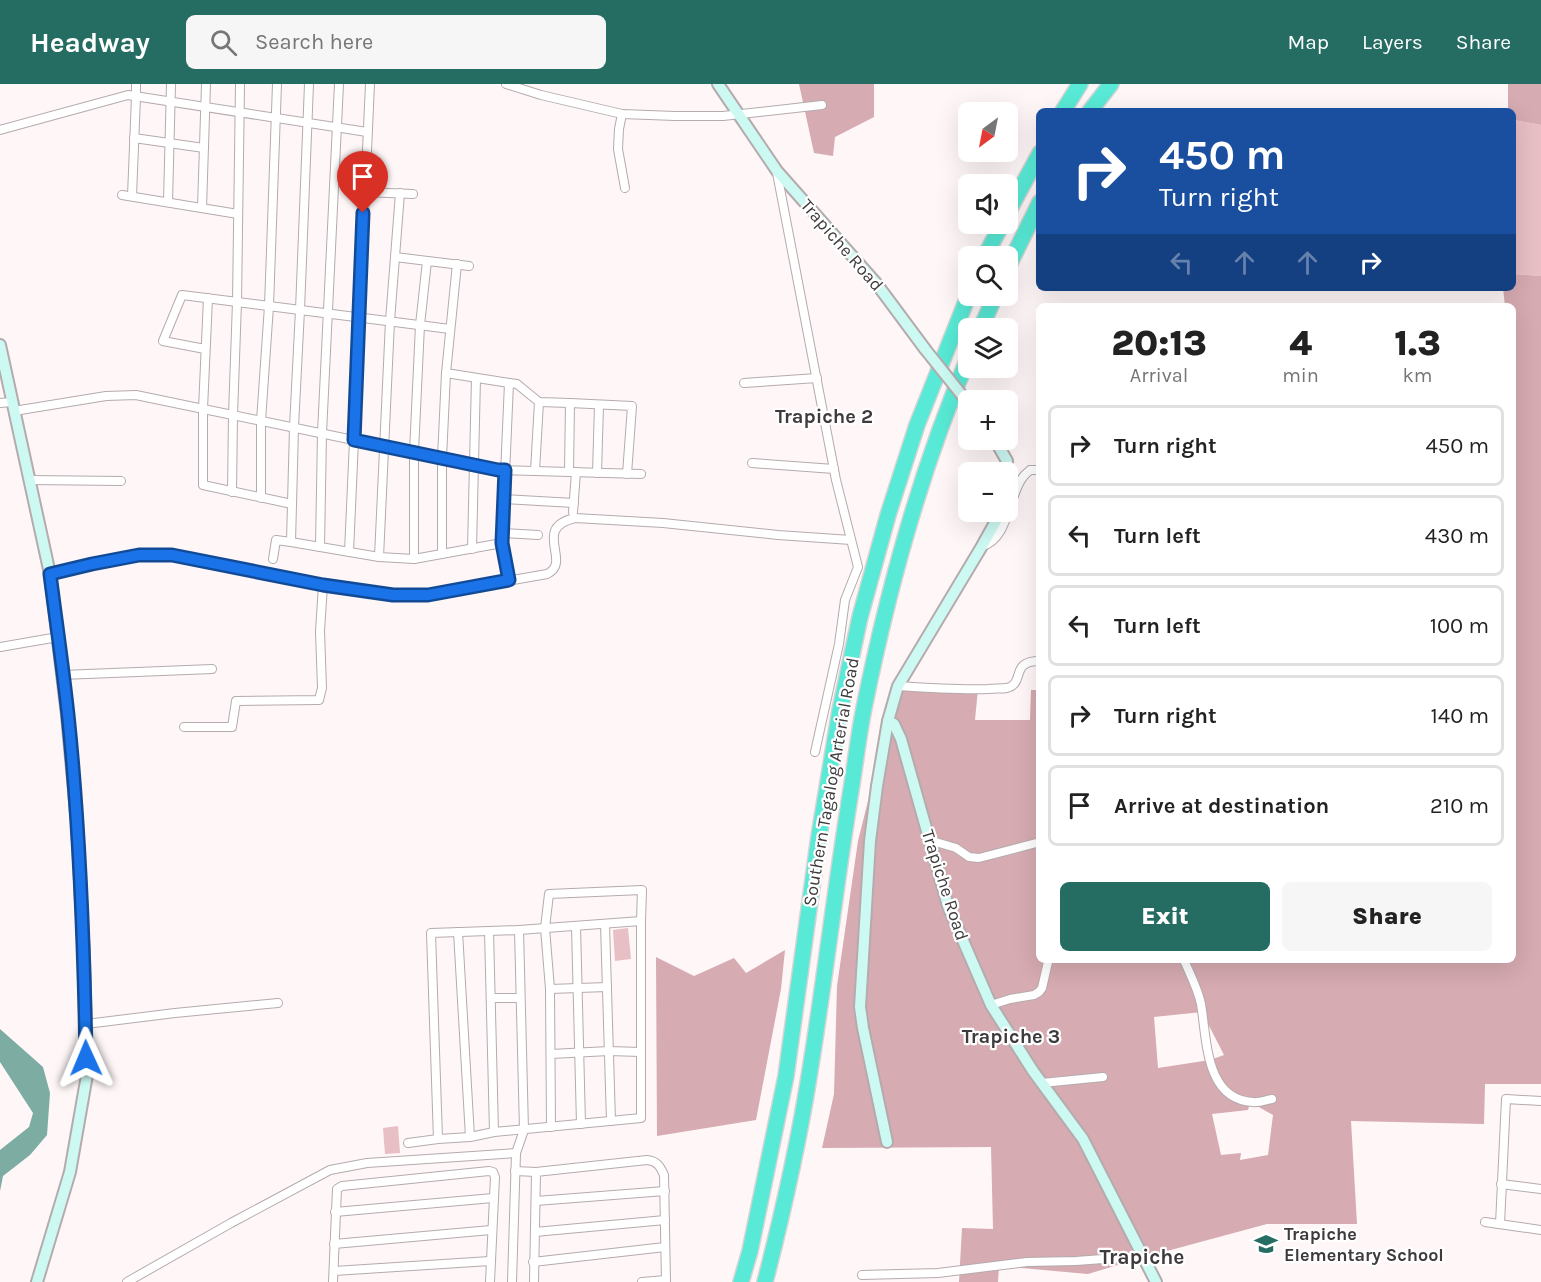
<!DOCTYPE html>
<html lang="en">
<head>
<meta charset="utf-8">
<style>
	:root { --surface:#fff; --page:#f6f6f6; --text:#222; --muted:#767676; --line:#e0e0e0; --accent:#256c62 }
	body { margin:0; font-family:Karla,sans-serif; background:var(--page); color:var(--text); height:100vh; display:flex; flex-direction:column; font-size:22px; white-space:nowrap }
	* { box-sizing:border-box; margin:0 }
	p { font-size:20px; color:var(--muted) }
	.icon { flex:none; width:33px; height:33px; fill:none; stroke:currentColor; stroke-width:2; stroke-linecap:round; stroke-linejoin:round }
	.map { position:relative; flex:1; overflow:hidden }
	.panel { position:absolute; left:1036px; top:219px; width:480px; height:660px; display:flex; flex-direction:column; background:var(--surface); border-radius:9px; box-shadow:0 6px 24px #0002 }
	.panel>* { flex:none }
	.banner { position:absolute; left:1036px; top:24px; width:480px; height:183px; border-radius:9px; box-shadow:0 6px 24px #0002; background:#1a4fa0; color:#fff; overflow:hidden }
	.needle { width:39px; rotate:212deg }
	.controls { position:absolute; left:958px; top:18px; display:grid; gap:12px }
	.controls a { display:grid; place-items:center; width:60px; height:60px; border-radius:9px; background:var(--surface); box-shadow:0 6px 24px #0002; font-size:30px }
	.pin { position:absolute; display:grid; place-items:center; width:51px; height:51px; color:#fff; margin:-62px -26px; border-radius:50% 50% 50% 0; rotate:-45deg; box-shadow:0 0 6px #0007 }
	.pin .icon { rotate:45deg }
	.me { position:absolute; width:66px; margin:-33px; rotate:359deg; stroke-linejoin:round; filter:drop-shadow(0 0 4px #0008) }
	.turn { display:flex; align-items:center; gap:21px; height:126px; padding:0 24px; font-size:27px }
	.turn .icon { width:78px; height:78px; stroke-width:2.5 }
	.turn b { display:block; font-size:42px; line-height:51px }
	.lanes { display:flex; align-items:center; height:57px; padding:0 24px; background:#0003; justify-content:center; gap:30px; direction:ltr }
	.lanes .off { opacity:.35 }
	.eta { display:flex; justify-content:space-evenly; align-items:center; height:102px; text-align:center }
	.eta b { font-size:36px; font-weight:800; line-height:42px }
	.primary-button { display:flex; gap:12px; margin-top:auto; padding:12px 24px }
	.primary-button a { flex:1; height:69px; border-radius:9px; background:var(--accent); color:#fff; font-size:24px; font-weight:800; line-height:69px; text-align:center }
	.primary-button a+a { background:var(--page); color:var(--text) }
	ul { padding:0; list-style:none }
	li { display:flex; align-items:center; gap:18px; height:81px; margin:0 12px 9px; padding:0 12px; border:3px solid var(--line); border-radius:9px }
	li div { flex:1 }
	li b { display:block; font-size:22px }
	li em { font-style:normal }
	header { display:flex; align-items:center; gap:36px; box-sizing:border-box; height:84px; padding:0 30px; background:var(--accent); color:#fff }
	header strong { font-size:28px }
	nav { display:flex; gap:33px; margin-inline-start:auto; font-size:21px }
	.search { width:420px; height:54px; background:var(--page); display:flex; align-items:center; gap:15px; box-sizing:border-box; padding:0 21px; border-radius:9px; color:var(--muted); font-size:22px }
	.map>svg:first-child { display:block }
	.green { fill:#e7bfc5 }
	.forest { fill:#d6abb1; fill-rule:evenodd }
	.water { fill:#7daca3 }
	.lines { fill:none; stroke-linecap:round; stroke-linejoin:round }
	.street-casing { stroke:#b5abad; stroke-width:10 }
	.secondary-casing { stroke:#b5abad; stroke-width:14 }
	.highway-casing { stroke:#d5d4d4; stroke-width:18 }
	.street { stroke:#fff; stroke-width:8 }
	.secondary { stroke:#cdf9f3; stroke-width:10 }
	.highway { stroke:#58ead6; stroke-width:15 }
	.secondary-bridge-casing { stroke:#b5abad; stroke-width:14; stroke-linecap:butt }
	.secondary-bridge { stroke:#cdf9f3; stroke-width:10 }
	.route-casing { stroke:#114b97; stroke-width:15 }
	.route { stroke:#1a73e8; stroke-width:10 }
	.labels { text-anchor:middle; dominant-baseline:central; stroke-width:4.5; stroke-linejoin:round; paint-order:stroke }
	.street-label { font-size:18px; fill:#3f3b3c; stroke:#fff }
	.poi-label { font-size:18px; font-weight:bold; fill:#3f3b3c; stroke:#fff; text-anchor:start }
	.neighbourhood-label { font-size:20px; font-weight:bold; fill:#3f3b3c; stroke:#fff }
	.quarter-label { font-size:21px; font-weight:bold; fill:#3f3b3c; stroke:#fff }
</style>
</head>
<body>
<header>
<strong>Headway</strong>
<div class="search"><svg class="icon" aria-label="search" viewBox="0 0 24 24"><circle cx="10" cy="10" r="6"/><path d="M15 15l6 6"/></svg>Search here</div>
<nav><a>Map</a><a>Layers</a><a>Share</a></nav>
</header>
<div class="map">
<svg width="1541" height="1198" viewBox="0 0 1541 1198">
	<rect width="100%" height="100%" fill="#fef6f7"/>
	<!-- green -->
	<g class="green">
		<path d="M1514 36 1541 41V192L1514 190Z"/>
		<path d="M628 844 631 875 615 877 613 846Z"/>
		<path d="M398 1042 400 1069 385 1070 383 1044Z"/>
	</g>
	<!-- forest -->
	<g class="forest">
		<path d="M799 0H874V33L835 53 833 72 814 69Z"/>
		<path d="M1508 0H1541V41L1514 36V27H1508Z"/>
		<path d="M1514 190 1541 192V1000H1485L1484 1040 1351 1037 1357 1140H1267L1141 1174 1088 1190 999 1182 998 1198H959L962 1144 993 1145 991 1063 822 1064 834 1010 837 902 858 757 888 637 898 602 978 605 975 636H1030L1031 606H1039L1040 876H1514V222H1505L1503 204H1514ZM1202 928 1224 971 1210 976 1158 984 1154 933ZM1250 1018 1273 1031 1268 1071 1240 1076 1241 1069 1221 1071 1212 1030 1248 1026Z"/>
		<path d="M785 866 781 905 756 1036 657 1052 656 873 694 892 734 874 746 889Z"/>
	</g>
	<!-- water -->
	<path class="water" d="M0 945 43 983 50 1009 47 1051 30 1071 3 1092 0 1107V1066L29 1043 33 1029 0 978Z"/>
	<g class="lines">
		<!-- street casing -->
		<g class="street-casing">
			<g id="street">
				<path d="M506 0 541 11 622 30 675 32H723L822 21"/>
				<path d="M622 30 619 45 618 65 625 104"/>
				<path d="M0 46 128 11 367 48"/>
				<path d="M134 54 204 64"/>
				<path d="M777 89 836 396 858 483 845 516 839 560 815 668"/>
				<path d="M364 108 413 110"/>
				<path d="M122 111 238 130"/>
				<path d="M132 112 136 13V0"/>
				<path d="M168 118 171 0"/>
				<path d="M202 124 206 0"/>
				<path d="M395 173 469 182"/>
				<path d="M208 214 203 325V401L292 420 291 458 379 473 414 475 502 459 509 299 446 289 457 180"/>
				<path d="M205 265 163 257 182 211 450 245"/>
				<path d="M509 299 517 300 539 318 570 319 569 388"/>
				<path d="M744 299 817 294"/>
				<path d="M0 319 12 318"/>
				<path d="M570 319 632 322 627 390"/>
				<path d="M14 327 106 312 136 311 498 386 641 390"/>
				<path d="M752 379 834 385"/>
				<path d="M535 387 539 318"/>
				<path d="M597 389 599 321"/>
				<path d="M29 396 121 397"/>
				<path d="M232 408 233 331 237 218 240 0"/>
				<path d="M261 414V337L269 222 277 0"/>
				<path d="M504 415 574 419"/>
				<path d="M292 420 294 343 300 226 309 0"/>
				<path d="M573 428 576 388"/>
				<path d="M502 449 538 451"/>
				<path d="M502 459 509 496"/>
				<path d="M982 462C1008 457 1009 410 1023 393 1025 390 1028 388 1030 386H1040"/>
				<path d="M320 463 322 349 339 0"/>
				<path d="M472 465 476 294"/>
				<path d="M349 468 370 0"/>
				<path d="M442 470V374L446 289"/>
				<path d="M379 473 390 237 400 109"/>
				<path d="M273 475 276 456 291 458"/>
				<path d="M414 475V368L420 241 427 177"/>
				<path d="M50 490 110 476 139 471H172L323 501 393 511H428L547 490C573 478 531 444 575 434L663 439 778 451 851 456"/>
				<path d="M0 563 58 553"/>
				<path d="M62 591 212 585"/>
				<path d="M898 602C928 604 958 606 988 605 994 604 1001 605 1007 604 1026 599 1009 577 1040 577"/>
				<path d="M184 643H232L236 617 319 616 322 604 320 547 323 501"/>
				<path d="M929 756 956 764 969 773 979 774 1040 758"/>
				<path d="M605 840 611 1037"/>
				<path d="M576 842 581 1040"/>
				<path d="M489 847 494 1048"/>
				<path d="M458 848 470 1053"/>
				<path d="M1184 876C1190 890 1198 905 1201 920 1207 955 1205 1016 1253 1018 1259 1019 1266 1016 1272 1015"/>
				<path d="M550 905 551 1043"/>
				<path d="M491 914H520"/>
				<path d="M991 921 1010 915 1034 911 1039 908 1042 904 1048 878"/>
				<path d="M86 940 175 929 278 919"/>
				<path d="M551 970 609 967 641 968"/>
				<path d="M1042 999 1103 993"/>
				<path d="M438 1055 431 849 519 846 641 837"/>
				<path d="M408 1059 438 1055 470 1053 494 1048 641 1034V837L642 806 549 810 545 844 550 905 607 903"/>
				<path d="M515 1087 536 1088"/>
				<path d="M1501 1100 1541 1105"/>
				<path d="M536 1117 665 1107"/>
				<path d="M335 1128 493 1114"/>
				<path d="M1485 1138 1541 1146"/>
				<path d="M1500 1140 1506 1015 1541 1017"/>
				<path d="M535 1148 665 1136"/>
				<path d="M334 1160 491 1146"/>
				<path d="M533 1178 665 1163"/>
				<path d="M334 1187 490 1177"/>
				<path d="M862 1191 938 1189 1027 1178 1076 1177 1143 1172"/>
				<path d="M127 1198 231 1139 330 1086 367 1079 516 1069"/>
				<path d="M333 1198 337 1105 342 1102 489 1087 493 1088 495 1093 490 1198"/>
				<path d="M512 1198 516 1069 524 1046 519 846"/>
				<path d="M534 1198 536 1088 647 1076C657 1077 660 1082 664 1091L666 1198"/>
				<path d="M642 1198 666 1196"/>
			</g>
		</g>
		<!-- secondary casing -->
		<g class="secondary-casing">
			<g id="secondary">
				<path d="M718 0 777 87 876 199 925 265"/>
				<path d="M0 261 50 490 67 631 77 739 84 874 87 991 70 1088 37 1198"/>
				<path d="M995 356 1007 377V388"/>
				<path d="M1001 428 982 462 898 602 888 637 894 640 901 655 948 822 991 921 1033 987 1083 1055 1156 1198"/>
				<path d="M887 1058 863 944 860 923 870 757 877 702 888 637"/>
			</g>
		</g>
		<!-- highway casing -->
		<g class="highway-casing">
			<g id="highway">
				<path d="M1063 27 1080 0"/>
				<path d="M1090 27 1111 0"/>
				<path d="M1008 128 1040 69"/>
				<path d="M985 172 1002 140"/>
				<path d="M1008 183 1040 118"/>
				<path d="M981 244 995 212"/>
				<path d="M741 1198 750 1167 786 992 819 752 840 626 860 533 888 431 917 341 969 210"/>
				<path d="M765 1198C782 1132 798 1061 809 993 825 895 836 797 852 700 856 674 859 649 864 624 888 505 921 384 969 272"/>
			</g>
		</g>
		<!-- street -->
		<use href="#street" class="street"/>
		<!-- secondary -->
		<use href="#secondary" class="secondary"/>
		<!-- highway -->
		<use href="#highway" class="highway"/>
		<!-- secondary-bridge casing -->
		<g class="secondary-bridge-casing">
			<path id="secondary-bridge" d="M925 265 969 320"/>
		</g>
		<!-- secondary-bridge -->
		<use href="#secondary-bridge" class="secondary-bridge"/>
	</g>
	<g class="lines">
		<!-- route casing -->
		<g class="route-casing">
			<path id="route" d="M86 974C84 859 80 745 68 631 63 584 56 537 50 490L92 480 139 471H172L323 501 393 511H428L509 496 502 459 505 386H498L354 356 363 129"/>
		</g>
		<!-- route -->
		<use href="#route" class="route"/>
	</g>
	<!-- icons -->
	<defs>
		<g id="school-bare" transform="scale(1.8)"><path d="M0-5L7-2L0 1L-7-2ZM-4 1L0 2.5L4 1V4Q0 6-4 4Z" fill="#256c62" stroke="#fff" stroke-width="2.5" paint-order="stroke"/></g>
	</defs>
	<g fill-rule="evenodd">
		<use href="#school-bare" x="1266" y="1160"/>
	</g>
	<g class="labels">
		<!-- street labels -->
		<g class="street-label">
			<text transform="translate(842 161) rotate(49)">Trapiche Road</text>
			<text transform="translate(831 698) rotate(-80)">Southern Tagalog Arterial Road</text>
			<text transform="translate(945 801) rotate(72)">Trapiche Road</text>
		</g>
		<!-- poi labels -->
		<g class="poi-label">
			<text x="1284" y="1150">Trapiche<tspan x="1284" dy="21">Elementary School</tspan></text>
		</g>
		<!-- neighbourhood labels -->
		<g class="neighbourhood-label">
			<text x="824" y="332">Trapiche 2</text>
			<text x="1011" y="952">Trapiche 3</text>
		</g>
		<!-- quarter labels -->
		<g class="quarter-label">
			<text x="1142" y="1173">Trapiche</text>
		</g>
	</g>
</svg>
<div class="controls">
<a><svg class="needle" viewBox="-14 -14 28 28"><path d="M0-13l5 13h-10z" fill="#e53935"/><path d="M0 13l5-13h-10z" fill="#767676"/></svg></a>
<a><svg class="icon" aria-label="sound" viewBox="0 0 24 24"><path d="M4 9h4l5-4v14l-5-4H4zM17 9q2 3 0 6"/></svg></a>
<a><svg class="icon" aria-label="search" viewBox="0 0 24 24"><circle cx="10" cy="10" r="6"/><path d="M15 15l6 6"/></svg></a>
<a><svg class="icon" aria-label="layers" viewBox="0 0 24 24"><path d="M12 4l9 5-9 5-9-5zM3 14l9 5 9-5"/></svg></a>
<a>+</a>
<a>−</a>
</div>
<div class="pin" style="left:363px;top:129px;background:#d93025"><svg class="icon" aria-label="arrive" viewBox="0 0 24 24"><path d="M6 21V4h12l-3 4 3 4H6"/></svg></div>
<svg class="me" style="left:86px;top:974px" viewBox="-20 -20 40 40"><path d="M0-17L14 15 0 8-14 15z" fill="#1a73e8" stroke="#fff" stroke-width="4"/></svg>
<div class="banner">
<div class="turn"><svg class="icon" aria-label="right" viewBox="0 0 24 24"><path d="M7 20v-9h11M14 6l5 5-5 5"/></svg><div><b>450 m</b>Turn right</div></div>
<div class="lanes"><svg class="icon off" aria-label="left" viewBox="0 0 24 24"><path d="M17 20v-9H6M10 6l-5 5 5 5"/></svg><svg class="icon off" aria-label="ahead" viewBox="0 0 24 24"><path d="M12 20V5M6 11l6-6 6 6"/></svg><svg class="icon off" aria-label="ahead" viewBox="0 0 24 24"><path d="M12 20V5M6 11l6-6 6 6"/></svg><svg class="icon" aria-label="right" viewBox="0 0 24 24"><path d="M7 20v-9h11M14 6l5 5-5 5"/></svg></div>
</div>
<section class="panel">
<div class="eta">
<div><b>20:13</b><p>Arrival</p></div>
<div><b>4</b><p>min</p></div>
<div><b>1.3</b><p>km</p></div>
</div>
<ul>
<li><svg class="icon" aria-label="right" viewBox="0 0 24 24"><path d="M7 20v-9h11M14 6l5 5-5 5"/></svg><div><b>Turn right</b></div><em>450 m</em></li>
<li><svg class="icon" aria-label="left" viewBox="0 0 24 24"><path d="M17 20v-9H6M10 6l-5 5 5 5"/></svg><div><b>Turn left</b></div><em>430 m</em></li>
<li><svg class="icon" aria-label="left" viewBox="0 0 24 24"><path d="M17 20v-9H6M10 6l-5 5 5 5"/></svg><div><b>Turn left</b></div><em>100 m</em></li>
<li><svg class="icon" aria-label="right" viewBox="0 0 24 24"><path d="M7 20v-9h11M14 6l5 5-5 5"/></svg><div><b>Turn right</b></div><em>140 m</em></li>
<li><svg class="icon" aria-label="arrive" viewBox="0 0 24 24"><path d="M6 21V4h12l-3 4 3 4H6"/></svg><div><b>Arrive at destination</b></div><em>210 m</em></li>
</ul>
<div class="primary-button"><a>Exit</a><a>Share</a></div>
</section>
</div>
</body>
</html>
